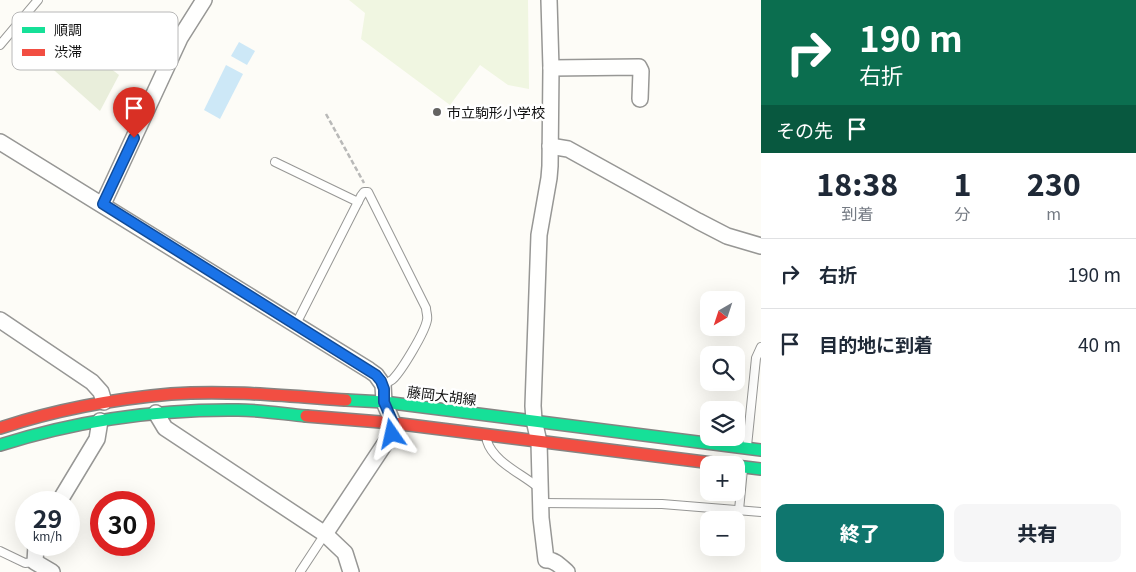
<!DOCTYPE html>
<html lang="ja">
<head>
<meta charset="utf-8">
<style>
	:root { --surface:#fff; --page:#f6f6f7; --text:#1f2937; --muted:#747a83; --line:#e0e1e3; --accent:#0f766e }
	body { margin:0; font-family:Georgia,"Noto Sans JP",serif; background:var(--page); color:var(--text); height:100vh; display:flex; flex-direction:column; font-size:19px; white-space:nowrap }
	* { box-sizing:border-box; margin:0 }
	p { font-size:16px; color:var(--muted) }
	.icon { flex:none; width:28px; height:28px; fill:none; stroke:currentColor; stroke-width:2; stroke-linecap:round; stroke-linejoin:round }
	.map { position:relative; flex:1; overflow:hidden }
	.details { display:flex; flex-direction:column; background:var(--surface); width:375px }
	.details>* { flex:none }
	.top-card { background:#0b6e4f; color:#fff; overflow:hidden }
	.needle { width:32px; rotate:219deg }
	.controls { position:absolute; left:700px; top:291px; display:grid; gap:10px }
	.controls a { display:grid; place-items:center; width:45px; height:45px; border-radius:10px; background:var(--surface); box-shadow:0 5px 20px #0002; font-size:25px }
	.speed { position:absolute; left:15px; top:491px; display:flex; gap:10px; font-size:25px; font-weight:700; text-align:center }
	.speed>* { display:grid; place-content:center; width:65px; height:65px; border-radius:50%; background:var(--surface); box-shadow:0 5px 20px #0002; line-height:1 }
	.speed small { font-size:12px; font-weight:400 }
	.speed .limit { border:8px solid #d22; background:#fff; color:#111 }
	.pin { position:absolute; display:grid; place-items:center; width:42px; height:42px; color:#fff; margin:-51px -21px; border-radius:50% 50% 50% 0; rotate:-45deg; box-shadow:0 0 5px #0007 }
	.pin .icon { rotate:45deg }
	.me { position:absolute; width:55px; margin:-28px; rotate:349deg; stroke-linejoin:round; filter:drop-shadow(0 0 4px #0008) }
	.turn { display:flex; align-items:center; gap:18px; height:105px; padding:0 15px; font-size:22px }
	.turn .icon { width:65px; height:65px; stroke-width:2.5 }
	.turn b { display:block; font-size:35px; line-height:42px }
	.then { display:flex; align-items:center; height:48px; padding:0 15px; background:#0003; gap:10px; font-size:19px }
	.eta { display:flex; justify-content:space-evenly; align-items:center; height:85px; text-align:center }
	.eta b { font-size:30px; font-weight:800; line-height:35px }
	.action { display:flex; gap:10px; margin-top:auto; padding:10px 15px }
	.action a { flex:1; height:58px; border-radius:10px; background:var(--accent); color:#fff; font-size:20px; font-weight:800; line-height:58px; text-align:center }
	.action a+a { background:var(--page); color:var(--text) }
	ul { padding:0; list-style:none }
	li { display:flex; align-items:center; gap:15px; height:70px; padding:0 15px; border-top:1px solid var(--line) }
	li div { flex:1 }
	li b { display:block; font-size:19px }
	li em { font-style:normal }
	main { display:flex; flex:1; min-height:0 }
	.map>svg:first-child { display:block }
	.cemetery { fill:#e9eedb }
	.pitch { fill:#f0f6e1 }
	.water { fill:#cde8f7 }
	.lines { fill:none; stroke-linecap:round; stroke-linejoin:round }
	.lane-casing { stroke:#979795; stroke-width:10 }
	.street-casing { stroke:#979795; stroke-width:18 }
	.fast-casing { stroke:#858482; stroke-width:14 }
	.jam-casing { stroke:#858482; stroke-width:14 }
	.path { stroke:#b9b9b8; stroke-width:2.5; stroke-dasharray:5 2.5; stroke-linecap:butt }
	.lane { stroke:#fffffe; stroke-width:8 }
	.street { stroke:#fffffe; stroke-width:15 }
	.fast { stroke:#16e098; stroke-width:11 }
	.jam { stroke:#f24e42; stroke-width:11 }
	.route-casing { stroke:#114b97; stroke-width:12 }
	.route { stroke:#1a73e8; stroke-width:9 }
	.poi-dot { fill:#646362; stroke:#fff; stroke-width:2 }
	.labels { text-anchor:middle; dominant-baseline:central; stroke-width:5; stroke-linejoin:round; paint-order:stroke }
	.poi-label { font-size:14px; fill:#111; stroke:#fff; text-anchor:start }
	.street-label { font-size:14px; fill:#111; stroke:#fff }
	.key { fill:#fff; stroke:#b8b8b8; stroke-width:1 }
	.key-label { font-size:14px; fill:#111 }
</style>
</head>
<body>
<main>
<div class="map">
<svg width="761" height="572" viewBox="0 0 761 572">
	<rect width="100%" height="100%" fill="#fdfcf7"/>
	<!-- cemetery -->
	<path class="cemetery" d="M40 14 119 75 100 111 20 40Z"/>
	<!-- pitch -->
	<path class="pitch" d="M349 0H528L529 89 508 85 480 65 450 105 361 39 365 13Z"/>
	<!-- water -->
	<g class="water">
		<path d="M239 42 255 51 247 65 231 56Z"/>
		<path d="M226 65 243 74 220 119 204 110Z"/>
	</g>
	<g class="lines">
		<!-- lane casing -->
		<g class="lane-casing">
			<g id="lane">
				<path d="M0 45 38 0"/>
				<path d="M275 162 358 202"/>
				<path d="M296 324 361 196 364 192H368L426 308C426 312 428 316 427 320 425 332 402 370 393 379 391 381 386 383 383 385"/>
				<path d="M487 441C493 461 520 473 535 485L540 487"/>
				<path d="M747 446 756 358 761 347"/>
				<path d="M540 503 662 504 761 512"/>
				<path d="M739 510 743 469"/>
				<path d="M0 551 25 563 35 562"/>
				<path d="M300 572 325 534"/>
			</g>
		</g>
		<!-- street casing -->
		<g class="street-casing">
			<g id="street">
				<path d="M549 0 551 68 550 166 549 178 539 235 533 406 534 420 539 442 541 518 546 560C555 559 561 567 567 572"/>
				<path d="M551 68 639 67 641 71 640 99"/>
				<path d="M0 142 369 370 376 375 383 385 384 402 393 423 392 433 325 534"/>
				<path d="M550 146 568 149 698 221 727 236 761 246"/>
				<path d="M103 204 180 38 204 0"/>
				<path d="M0 320 92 382 101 392 104 402"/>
				<path d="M156 413 165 428 325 534 345 553 351 572"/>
				<path d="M59 502 97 439 100 421"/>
				<path d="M36 545 35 562 52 572"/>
			</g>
		</g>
		<!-- fast casing -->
		<g class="fast-casing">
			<g id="fast">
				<path d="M346 400 384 402 761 450"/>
				<path d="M0 445C76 421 158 409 238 410 260 410 284 414 306 416"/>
				<path d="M736 466 761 469"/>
			</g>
		</g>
		<!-- jam casing -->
		<g class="jam-casing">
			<g id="jam">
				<path d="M306 416 393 423 728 465"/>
				<path d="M0 428C55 410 113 399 171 394 229 390 288 396 346 400"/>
			</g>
		</g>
		<!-- path -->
		<path class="path" d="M326 114 364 183"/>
		<!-- lane -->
		<use href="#lane" class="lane"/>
		<!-- street -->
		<use href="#street" class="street"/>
		<!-- fast -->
		<use href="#fast" class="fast"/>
		<!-- jam -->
		<use href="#jam" class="jam"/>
	</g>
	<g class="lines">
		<!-- route casing -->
		<g class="route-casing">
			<path id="route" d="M134 138 103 204 376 375 381 381 384 389V402L393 423 392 434"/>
		</g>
		<!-- route -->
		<use href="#route" class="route"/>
	</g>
	<!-- markers -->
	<circle class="poi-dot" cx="437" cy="112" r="5"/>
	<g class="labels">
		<!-- poi labels -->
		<g class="poi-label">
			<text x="447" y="112">市立駒形小学校</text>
		</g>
		<!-- street labels -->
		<g class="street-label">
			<text transform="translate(442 395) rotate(7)">藤岡大胡線</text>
		</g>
	</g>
	<!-- legend -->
	<rect x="12" y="12" width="166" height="58" rx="8" class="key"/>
	<rect x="22" y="27" width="23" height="6" fill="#16e098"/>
	<rect x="22" y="49" width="23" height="7" fill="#f24e42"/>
	<g class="key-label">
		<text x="54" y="35">順調</text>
		<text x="54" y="57">渋滞</text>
	</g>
</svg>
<div class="controls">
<a><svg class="needle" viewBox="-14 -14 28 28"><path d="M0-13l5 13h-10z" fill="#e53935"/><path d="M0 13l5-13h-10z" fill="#747a83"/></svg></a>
<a><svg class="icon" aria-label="search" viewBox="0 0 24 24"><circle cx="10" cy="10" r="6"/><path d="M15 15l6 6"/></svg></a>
<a><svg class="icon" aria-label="layers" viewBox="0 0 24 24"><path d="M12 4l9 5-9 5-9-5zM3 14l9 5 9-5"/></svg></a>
<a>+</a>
<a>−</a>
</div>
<div class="speed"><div>29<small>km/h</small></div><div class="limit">30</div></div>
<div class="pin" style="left:134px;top:138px;background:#d93025"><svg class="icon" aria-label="arrive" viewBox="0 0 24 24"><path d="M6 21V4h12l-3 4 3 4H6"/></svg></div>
<svg class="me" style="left:392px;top:434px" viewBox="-20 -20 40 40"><path d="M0-17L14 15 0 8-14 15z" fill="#1a73e8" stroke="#fff" stroke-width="4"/></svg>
</div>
<section class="details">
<div class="top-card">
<div class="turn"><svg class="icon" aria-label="right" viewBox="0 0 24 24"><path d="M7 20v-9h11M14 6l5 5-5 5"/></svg><div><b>190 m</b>右折</div></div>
<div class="then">その先<svg class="icon" aria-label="arrive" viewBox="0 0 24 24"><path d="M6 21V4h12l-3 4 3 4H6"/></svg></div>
</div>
<div class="eta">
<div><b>18:38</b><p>到着</p></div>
<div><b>1</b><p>分</p></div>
<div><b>230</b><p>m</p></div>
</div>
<ul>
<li><svg class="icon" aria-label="right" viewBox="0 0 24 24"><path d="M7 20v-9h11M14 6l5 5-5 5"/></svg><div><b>右折</b></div><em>190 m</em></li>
<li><svg class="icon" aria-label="arrive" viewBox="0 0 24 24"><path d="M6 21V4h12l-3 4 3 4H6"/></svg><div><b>目的地に到着</b></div><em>40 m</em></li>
</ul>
<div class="action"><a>終了</a><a>共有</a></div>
</section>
</main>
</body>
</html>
